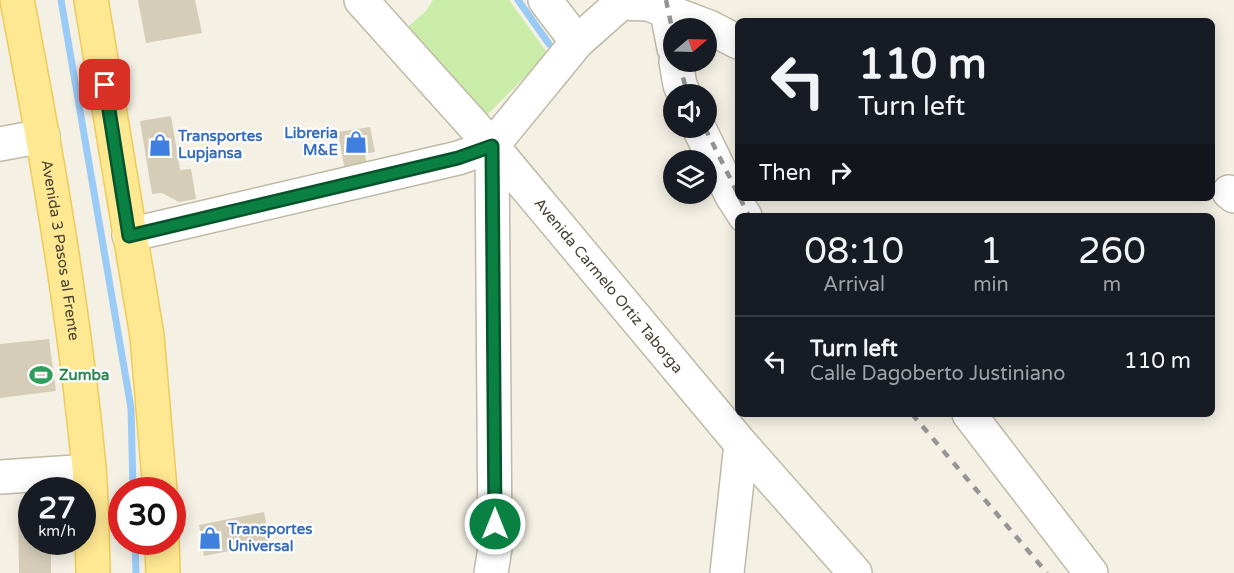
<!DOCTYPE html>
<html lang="en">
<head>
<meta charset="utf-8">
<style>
	:root { --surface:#171b24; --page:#242831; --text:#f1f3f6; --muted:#9ea1a6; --line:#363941 }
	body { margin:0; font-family:"Varela Round",sans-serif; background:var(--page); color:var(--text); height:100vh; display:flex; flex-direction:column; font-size:22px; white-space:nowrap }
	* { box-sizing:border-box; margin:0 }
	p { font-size:20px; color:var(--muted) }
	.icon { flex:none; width:33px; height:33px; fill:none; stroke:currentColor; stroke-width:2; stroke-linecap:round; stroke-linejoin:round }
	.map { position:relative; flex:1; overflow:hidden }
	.panel { position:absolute; left:735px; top:213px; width:480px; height:204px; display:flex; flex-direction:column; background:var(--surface); border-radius:9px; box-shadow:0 3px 15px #0003 }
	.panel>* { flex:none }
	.top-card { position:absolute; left:735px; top:18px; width:480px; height:183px; border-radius:9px; box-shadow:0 3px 15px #0003; background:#171b24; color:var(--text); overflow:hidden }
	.needle { width:39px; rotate:71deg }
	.controls { position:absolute; left:663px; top:18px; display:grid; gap:12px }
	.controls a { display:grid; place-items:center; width:54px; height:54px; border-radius:50%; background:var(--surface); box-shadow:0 3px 15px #0003; font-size:30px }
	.speed { position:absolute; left:18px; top:477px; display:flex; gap:12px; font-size:30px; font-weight:700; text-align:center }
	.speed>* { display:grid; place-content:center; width:78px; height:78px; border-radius:50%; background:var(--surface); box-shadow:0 3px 15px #0003; line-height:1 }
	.speed small { font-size:15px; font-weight:400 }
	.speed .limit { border:9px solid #d22; background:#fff; color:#111 }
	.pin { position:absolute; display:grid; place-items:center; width:51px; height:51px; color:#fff; margin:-26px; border-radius:12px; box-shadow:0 3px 9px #0006 }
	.me { position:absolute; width:66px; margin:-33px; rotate:0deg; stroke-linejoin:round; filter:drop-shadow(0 0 4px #0008) }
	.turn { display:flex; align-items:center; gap:21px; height:126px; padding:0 24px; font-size:27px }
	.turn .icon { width:78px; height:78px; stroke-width:2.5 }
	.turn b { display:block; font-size:42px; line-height:51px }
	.then { display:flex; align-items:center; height:57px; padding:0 24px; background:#0003; gap:12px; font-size:22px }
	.eta { display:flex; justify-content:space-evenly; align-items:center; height:102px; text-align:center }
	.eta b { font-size:36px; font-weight:600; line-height:42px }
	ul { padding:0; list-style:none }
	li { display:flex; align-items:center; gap:18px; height:90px; padding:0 24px; border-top:2px solid var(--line) }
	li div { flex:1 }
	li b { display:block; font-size:22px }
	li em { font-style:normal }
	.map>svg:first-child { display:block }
	.green { fill:#c9eca9 }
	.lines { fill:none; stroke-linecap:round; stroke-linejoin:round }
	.stream { stroke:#9acaf6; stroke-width:7 }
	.building { fill:#d6cdb9 }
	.minor-casing { stroke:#c0b9a6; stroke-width:36 }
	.major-casing { stroke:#eecb58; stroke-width:36 }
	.minor { stroke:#fff; stroke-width:33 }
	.major { stroke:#ffe892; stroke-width:33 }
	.rail { stroke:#959595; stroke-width:4.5; stroke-dasharray:8 8; stroke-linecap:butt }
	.route-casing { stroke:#07532c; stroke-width:15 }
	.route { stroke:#0b8043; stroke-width:10 }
	.labels { text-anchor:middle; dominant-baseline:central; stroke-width:4.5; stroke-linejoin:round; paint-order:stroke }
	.shop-label { font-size:15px; font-weight:bold; fill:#366cbe; stroke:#fff; text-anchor:start }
	.street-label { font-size:15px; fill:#464033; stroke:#fff }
	.leisure-label { font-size:15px; font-weight:bold; fill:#27864d; stroke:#fff; text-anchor:start }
</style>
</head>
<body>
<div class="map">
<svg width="1234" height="573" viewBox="0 0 1234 573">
	<rect width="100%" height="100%" fill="#f4f0e4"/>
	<!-- green -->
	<path class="green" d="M433 0H509L548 54 485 117 408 27 426 11Z"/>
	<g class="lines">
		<!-- stream -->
		<g class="stream">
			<path d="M61 0 131 408 133 490"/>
			<path d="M518 0 549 44"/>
			<path d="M135 542 136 573"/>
		</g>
	</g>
	<!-- building -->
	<g class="building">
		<path d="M138 0H195L202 33 146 43Z"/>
		<path d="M171 116 180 170 191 169 196 199 179 202 162 193 152 194 140 121Z"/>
		<path d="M370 127 375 152 365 154 367 167 345 171 338 132Z"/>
		<path d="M49 339 56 391 0 398V344Z"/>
		<path d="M264 512 270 543 204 556 199 525Z"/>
		<path d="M18 514H32V542H51V573H19Z"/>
	</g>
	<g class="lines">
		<!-- minor casing -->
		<g class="minor-casing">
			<g id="minor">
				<path id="s1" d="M361 0 492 146 741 444 855 573"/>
				<path d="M545 0 577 42"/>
				<path d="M667 12 674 48"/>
				<path d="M676 62 680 85 684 94"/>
				<path d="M699 128 732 196 745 216"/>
				<path d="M0 144 43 136"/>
				<path d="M492 146 577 42 621 3 648 4 709 27 738 42"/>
				<path d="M1229 192 1234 196"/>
				<path d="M129 235 458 158 492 146"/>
				<path d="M969 414 1091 573"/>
				<path d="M0 477 89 471"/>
				<path d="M491 573 495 548 492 146"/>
				<path d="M727 573 741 444"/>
			</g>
		</g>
		<!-- major casing -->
		<g class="major-casing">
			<g id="major">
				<path id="s2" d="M17 0C47 155 74 311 89 468 92 503 92 538 93 573"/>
				<path d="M91 0 147 336 160 490"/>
				<path d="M162 542 163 573"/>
			</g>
		</g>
		<!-- minor -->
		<use href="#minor" class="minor"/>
		<!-- major -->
		<use href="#major" class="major"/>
		<!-- rail -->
		<g class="rail">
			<path d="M666 0 674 38"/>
			<path d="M679 62 685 85 689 94"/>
			<path d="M705 128 738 194"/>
			<path d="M740 198 749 216"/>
			<path d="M912 414 1047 573"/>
		</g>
	</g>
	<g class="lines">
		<!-- route casing -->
		<g class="route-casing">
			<path id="route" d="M105 85 129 236 458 158 492 146 495 524"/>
		</g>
		<!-- route -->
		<use href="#route" class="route"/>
	</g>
	<!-- icons -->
	<defs>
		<g id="shop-bare" transform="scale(1.8)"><path d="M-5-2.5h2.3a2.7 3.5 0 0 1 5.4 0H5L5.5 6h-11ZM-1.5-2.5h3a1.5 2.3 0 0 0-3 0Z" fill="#3f7fe0" stroke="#fff" stroke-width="2.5" paint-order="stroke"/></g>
		<g id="stadium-bare" transform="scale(1.8)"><path d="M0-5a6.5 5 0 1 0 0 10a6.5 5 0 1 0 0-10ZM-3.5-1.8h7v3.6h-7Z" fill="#2e9e5b" stroke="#fff" stroke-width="2.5" paint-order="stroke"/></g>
	</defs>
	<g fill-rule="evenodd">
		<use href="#shop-bare" x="356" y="142"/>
		<use href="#shop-bare" x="160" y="145"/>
		<use href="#stadium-bare" x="41" y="375"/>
		<use href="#shop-bare" x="210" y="538"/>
	</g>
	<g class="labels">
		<!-- shop labels -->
		<g class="shop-label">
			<text x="338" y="133" text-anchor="end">Libreria<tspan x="338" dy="17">M&amp;E</tspan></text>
			<text x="178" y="136">Transportes<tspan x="178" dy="17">Lupjansa</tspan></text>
			<text x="228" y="529">Transportes<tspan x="228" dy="17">Universal</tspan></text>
		</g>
		<!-- street labels -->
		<g class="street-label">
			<text stroke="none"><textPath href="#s2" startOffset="254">Avenida 3 Pasos al Frente</textPath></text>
			<text stroke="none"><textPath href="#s1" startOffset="378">Avenida Carmelo Ortiz Taborga</textPath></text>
		</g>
		<!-- leisure labels -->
		<g class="leisure-label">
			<text x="59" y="375">Zumba</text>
		</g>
	</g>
</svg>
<div class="controls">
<a><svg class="needle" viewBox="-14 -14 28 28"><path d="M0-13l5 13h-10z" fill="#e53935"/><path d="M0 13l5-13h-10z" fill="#9ea1a6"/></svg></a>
<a><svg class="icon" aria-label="sound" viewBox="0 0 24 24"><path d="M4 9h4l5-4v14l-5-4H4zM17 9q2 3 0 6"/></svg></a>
<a><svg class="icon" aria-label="layers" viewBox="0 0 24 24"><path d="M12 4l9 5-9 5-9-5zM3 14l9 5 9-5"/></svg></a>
</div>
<div class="speed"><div>27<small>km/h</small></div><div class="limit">30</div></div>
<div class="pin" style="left:105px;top:85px;background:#d93025"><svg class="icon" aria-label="arrive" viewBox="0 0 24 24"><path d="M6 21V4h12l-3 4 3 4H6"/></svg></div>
<svg class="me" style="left:495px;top:524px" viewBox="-20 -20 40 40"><circle r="17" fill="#0b8043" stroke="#fff" stroke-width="3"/><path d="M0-11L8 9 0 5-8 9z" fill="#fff"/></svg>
<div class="top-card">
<div class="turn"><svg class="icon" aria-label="left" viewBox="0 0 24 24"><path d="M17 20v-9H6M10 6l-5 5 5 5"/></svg><div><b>110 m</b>Turn left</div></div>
<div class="then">Then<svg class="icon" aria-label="right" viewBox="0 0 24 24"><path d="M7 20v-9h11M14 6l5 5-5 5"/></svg></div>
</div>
<section class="panel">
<div class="eta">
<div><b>08:10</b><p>Arrival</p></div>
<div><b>1</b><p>min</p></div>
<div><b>260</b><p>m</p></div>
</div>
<ul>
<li><svg class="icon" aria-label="left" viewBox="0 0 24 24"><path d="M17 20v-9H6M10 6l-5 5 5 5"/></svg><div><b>Turn left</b><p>Calle Dagoberto Justiniano</p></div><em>110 m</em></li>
</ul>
</section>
</div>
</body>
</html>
